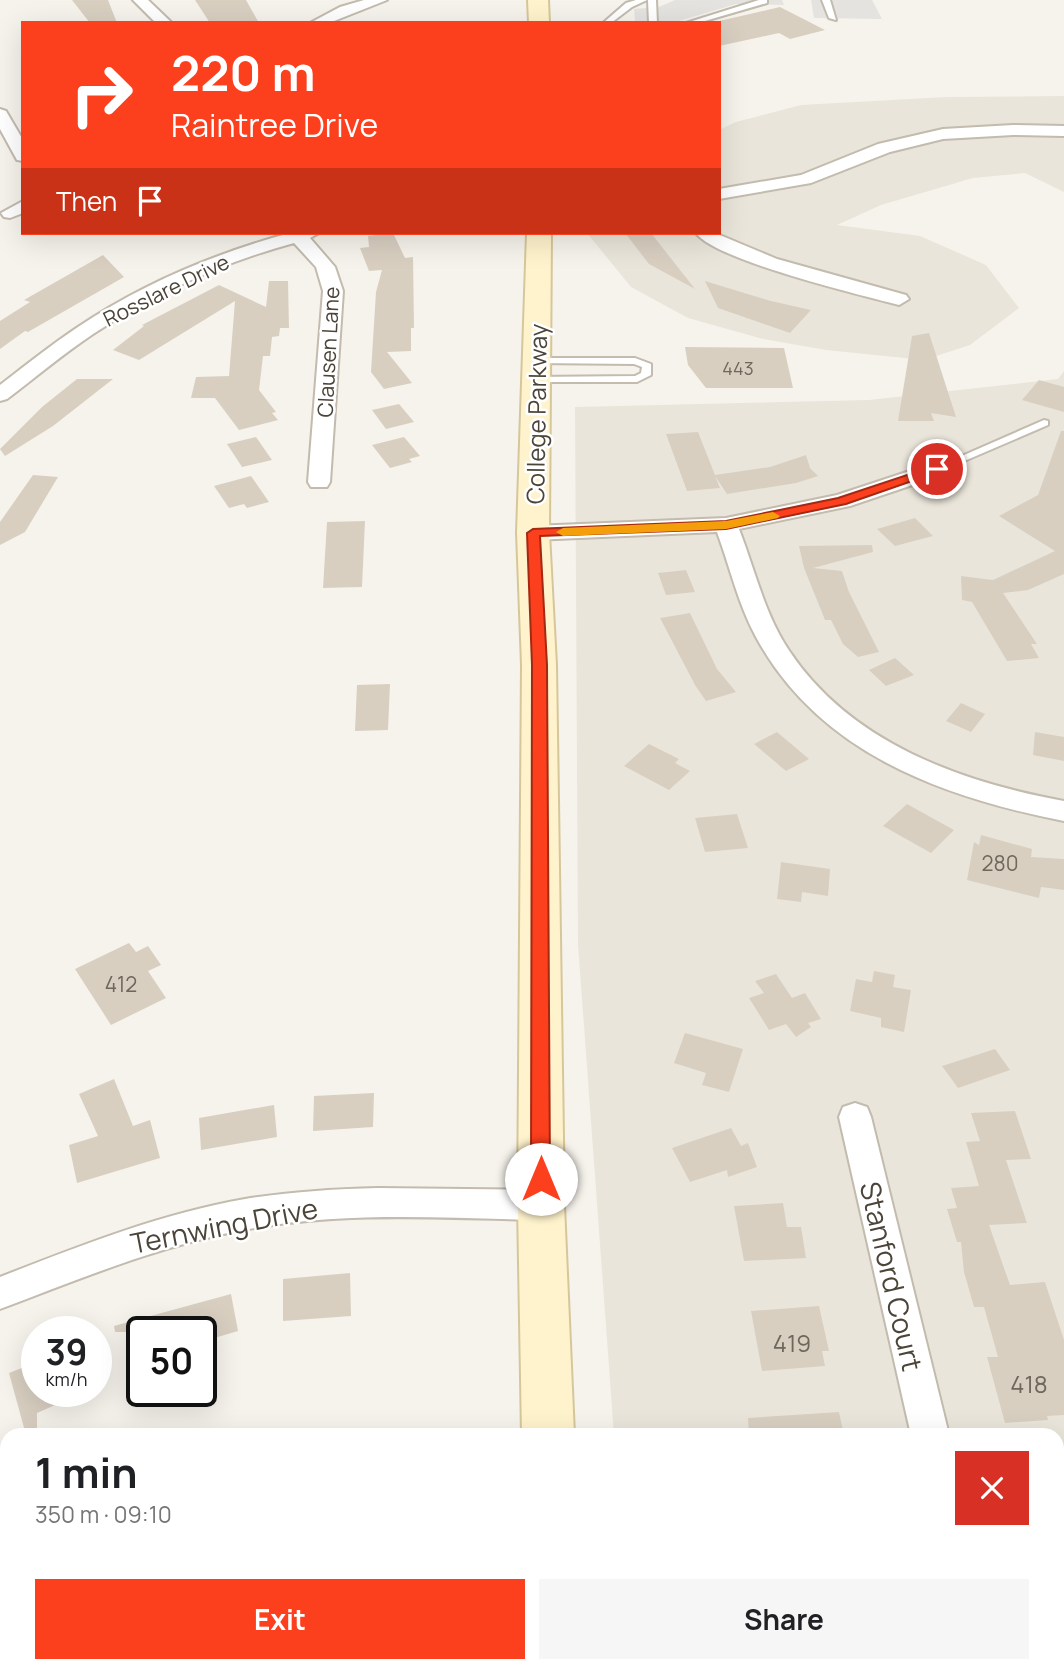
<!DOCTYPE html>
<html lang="en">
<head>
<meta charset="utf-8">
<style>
	:root { --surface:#fff; --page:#f6f6f6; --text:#202124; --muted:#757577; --accent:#fc3f1d }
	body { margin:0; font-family:Manrope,sans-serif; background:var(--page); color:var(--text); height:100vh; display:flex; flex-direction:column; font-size:26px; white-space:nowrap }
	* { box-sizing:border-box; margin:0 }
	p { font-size:23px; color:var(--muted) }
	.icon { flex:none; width:38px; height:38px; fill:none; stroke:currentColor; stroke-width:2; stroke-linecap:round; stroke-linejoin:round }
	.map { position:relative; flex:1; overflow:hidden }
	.panel { position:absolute; left:0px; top:1428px; width:1064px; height:245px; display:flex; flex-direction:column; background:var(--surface); border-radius:21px 21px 0 0; box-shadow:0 7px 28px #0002 }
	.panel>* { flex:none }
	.banner { position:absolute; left:21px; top:21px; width:700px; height:214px; border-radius:0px; box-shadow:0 7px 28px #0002; background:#fc3f1d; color:#fff; overflow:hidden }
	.speed { position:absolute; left:21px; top:1316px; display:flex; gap:14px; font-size:35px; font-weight:700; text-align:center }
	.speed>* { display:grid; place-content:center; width:91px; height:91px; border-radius:50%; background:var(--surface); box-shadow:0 7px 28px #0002; line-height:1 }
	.speed small { font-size:18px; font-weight:400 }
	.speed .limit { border:4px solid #111; border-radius:10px; background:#fff; color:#111 }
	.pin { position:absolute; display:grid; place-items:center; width:60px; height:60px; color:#fff; margin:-30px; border:4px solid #fff; border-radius:50%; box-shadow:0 2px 7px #0007 }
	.me { position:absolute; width:77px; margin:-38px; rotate:0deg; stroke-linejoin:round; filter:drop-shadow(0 0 5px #0008) }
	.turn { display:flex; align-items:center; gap:24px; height:147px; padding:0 35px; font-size:32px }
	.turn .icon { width:91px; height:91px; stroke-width:2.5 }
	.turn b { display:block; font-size:49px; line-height:60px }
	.then { display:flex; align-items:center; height:66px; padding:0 35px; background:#0003; gap:14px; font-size:26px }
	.round { display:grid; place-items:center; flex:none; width:74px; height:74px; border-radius:0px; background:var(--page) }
	.summary { display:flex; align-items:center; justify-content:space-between; height:119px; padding:0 35px }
	h1 { font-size:42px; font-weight:700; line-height:52px }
	.primary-button { display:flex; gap:14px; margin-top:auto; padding:14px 35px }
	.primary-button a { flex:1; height:80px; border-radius:0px; background:var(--accent); color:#fff; font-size:28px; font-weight:700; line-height:80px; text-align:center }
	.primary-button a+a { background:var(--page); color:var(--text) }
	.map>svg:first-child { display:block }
	.residential { fill:#eae5da }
	.parking { fill:#e5e3e0 }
	.building { fill:#d8cfc1 }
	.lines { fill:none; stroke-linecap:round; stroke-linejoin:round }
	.lane-casing { stroke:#c2bbae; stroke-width:4 }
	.street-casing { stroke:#c2bbae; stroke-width:4 }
	.secondary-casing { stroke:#d6c79b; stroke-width:4 }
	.lane { fill:#fff; fill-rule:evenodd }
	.street { fill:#fff; fill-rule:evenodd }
	.secondary { fill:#fff3cd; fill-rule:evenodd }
	.route { fill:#fc3f1d; stroke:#a42913; stroke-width:2 }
	.slow { fill:#f59e0b }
	.labels { text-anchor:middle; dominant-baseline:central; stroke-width:5; stroke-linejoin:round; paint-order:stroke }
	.far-number-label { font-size:18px; fill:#6e675b }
	.far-street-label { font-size:21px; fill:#4b4439; stroke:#fff }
	.number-label { font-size:21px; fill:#6e675b }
	.street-label { font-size:24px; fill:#4b4439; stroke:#fff }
	.near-number-label { font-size:24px; fill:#6e675b }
	.near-street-label { font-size:28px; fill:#4b4439; stroke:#fff }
</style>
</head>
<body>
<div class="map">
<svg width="1064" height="1673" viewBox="0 0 1064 1673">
	<rect width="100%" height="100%" fill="#f6f3ec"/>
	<!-- residential -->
	<g class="residential">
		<path d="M1064 96V192L1025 173 973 178 881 205 837 225 920 236 986 265 1019 308 970 345 924 360 826 350 763 339 688 318 631 287 587 233H719V130L736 122 801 105 947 97Z"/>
		<path d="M1064 371V1673H628L627 1666H1057V1435H614L578 944 575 407 869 400 1058 379Z"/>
	</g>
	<!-- parking -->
	<g class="parking">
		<path d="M675 0H782L784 5 736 4 679 21H635L634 9 659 7Z"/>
		<path d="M811 0H872L882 19 814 18Z"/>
	</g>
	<!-- building -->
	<g class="building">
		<path d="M72 0H108L117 23H90Z"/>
		<path d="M195 0H246L259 23H210Z"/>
		<path d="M780 7 825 30 790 39 779 33 719 46V21Z"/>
		<path d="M393 233 405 258 413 257 414 328H411V351L387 352 412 383 384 389 371 372 376 292 382 270 369 271 360 248 369 247 368 236Z"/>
		<path d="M625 233H651L695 289 649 264Z"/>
		<path d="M103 255 124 277 28 332 25 331 0 349V321L30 302 24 300Z"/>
		<path d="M269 281H288L289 328H280L279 336 272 337 270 356H263L259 390 276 412 272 413 278 420 239 430 215 398H191L196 377 229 376 235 301 139 360 113 350 144 326 142 325 219 285 266 307Z"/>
		<path d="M705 281 771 301 811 310 790 333 718 308Z"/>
		<path d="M929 333 956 417 931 413 934 421H898L912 336Z"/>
		<path d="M685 347 784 348 793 388H706L688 365Z"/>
		<path d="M77 379H113L53 426 5 456 0 449 42 407Z"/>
		<path d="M1039 380 1064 387V412L1022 400Z"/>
		<path d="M399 404 414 422 386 429 372 410Z"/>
		<path d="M1061 431H1064V574L1028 590 1003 593 1037 644H1031L1039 658 1007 661 972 602 962 600 961 576 993 580 1055 551 999 516 1038 495Z"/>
		<path d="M698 432 715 475 770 467 806 455 810 468 818 476 796 483 727 494 715 476 720 488 687 491 666 434Z"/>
		<path d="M256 437 272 460 242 467 227 444Z"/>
		<path d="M404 437 420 456 409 459 412 462 390 468 372 445Z"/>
		<path d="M33 475 58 477 25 532 0 545V522Z"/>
		<path d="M251 476 269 502 247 508 244 504 229 508 214 486Z"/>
		<path d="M915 518 933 536 895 546 877 529Z"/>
		<path d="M365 521 362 587 323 588 327 522Z"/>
		<path d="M872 545 873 552 813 568 842 571 849 592 879 652 858 657 843 644 831 620H825L804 568 799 546Z"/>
		<path d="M686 570 695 592 666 595 658 573Z"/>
		<path d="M690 613 717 669 736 692 706 701 695 685 660 618Z"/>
		<path d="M895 658 914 675 886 686 869 670Z"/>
		<path d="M390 684 388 730 355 731 357 685Z"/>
		<path d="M961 703 985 714 971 732 946 721Z"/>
		<path d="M777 732 809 759 786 771 754 744Z"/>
		<path d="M1035 732 1064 737V761L1033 755Z"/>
		<path d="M649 744 679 759 675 763 690 771 669 790 624 766Z"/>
		<path d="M907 804 954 830 931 853 883 826Z"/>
		<path d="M737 814 748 848 705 852 695 818Z"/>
		<path d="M981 835 1032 849 1031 857 1064 859V890L1041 887 1039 898 967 880 974 842 979 845Z"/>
		<path d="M781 862 830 869 828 896 802 892 801 902 777 899Z"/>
		<path d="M129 943 136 952 148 946 161 965 148 971 166 998 111 1025 75 969Z"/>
		<path d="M874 971 895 975 893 987 911 990 904 1032 881 1027V1018L850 1011 856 979 872 982Z"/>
		<path d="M776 974 792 998 805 993 821 1019 808 1023 811 1027 796 1037 786 1024 769 1030 749 998 764 993 755 981Z"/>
		<path d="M685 1033 743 1049 729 1092 702 1085 706 1073 674 1063Z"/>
		<path d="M995 1049 1010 1070 958 1088 942 1066Z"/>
		<path d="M114 1079 133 1126 150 1120 160 1158 77 1183 69 1145 98 1136 79 1094Z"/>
		<path d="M374 1093 373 1127 313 1131 314 1096Z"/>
		<path d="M274 1105 277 1137 201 1150 199 1118Z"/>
		<path d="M1015 1111 1031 1159 1006 1160 1027 1223 989 1225 1010 1285 1045 1282 1064 1340V1415L1047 1416 1048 1420 1005 1423 987 1357H998L984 1307H974L964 1272 961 1242H957L947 1209 957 1208 951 1188 979 1186 966 1142 980 1141 971 1113Z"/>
		<path d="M731 1128 741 1146 748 1143 757 1167 728 1177 727 1170 690 1182 672 1148Z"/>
		<path d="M783 1203 787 1227H801L806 1258 744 1261 734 1206Z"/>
		<path d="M350 1273 351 1316 283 1321V1279Z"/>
		<path d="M231 1294 238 1331 201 1342V1332H115L114 1326Z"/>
		<path d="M819 1306 829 1351H822L825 1366 762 1371 751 1311Z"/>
		<path d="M37 1362V1391H87L37 1413V1435H26L9 1373Z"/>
		<path d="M839 1412 844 1435H749L748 1418Z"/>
	</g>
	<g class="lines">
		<!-- lane casing -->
		<g class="lane-casing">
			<g id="lane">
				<path d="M636 0H647L632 7 611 23H603L626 3Z"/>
				<path d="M648 0H656L657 23H649Z"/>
				<path d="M759 0H767V3L698 23H686Z"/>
				<path d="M822 0H830L836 20 829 18Z"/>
				<path d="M537 358H635L651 364V375L637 382H536L531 379 532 377 635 376 641 373 642 367 634 364 533 363 532 361Z"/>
				<path d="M1044 420 1048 421V425L941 471H933L932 469Z"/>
			</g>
		</g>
		<!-- street casing -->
		<g class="street-casing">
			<g id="street">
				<path d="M133 0H148L172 23H156Z"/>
				<path d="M364 0H387L329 23H310L340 7Z"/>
				<path d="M0 109 6 111 23 140V161L17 160 0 129Z"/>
				<path d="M1013 125 1064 126V136L1013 135 943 139 890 152 811 183 719 199V189L801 175 878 144 943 129Z"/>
				<path d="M23 201V213L10 218 4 217 1 213Z"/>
				<path d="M290 233H319L310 238 335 267 343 291 330 482 327 487H311L308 482 323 291 316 267 294 243C224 262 154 294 93 334 63 354 36 377 7 399L0 401V385C26 365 51 345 78 327 142 284 216 253 290 233Z"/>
				<path d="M696 233H715L777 259 906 295 909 299 899 305C861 295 715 260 696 233Z"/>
				<path d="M937 462 945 464 948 469 945 474 850 506 739 529C755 570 765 616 790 652 851 743 961 782 1064 801V821C942 797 819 753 756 637 738 604 730 567 717 532L533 540 525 538 521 533 525 528 533 526 726 518 837 495Z"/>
				<path d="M855 1103 867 1107 871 1117 949 1435H911L839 1117 843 1107Z"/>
				<path d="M378 1188 541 1190 553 1194 558 1205 553 1216 541 1220C442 1218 341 1211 243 1230 158 1246 80 1279 0 1309V1277C79 1246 160 1214 245 1199 289 1192 333 1189 378 1188Z"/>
				<path d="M963 1666H1005L1007 1673H965Z"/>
			</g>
		</g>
		<!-- secondary casing -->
		<g class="secondary-casing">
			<g id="secondary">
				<path d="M528 0H548L549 23H529Z"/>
				<path d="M527 233H551L549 533 556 665 564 1205 574 1435H522L518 1205 522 665 517 533Z"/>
				<path d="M529 1666H587L588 1673H530Z"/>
			</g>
		</g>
		<!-- lane -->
		<use href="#lane" class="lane"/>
		<!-- street -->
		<use href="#street" class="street"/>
		<!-- secondary -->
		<use href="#secondary" class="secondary"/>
	</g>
	<!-- route -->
	<path class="route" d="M937 465 943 469 941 471 846 504 726 529 540 536 547 665 550 1179 548 1185 541 1187 534 1185 531 1179 532 665 527 533 533 529 726 521 838 498Z"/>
	<!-- slow -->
	<path class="slow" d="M773 512 780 516 778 518 726 529 563 536 556 532 563 528 726 521Z"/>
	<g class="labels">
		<!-- far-number labels -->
		<g class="far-number-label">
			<text x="738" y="368">443</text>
		</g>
		<!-- far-street labels -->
		<g class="far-street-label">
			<text transform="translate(166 290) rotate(-26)">Rosslare Drive</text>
			<text transform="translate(328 352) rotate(-87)">Clausen Lane</text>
		</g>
		<!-- number labels -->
		<g class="number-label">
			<text x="1000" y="863">280</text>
			<text x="121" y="984">412</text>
		</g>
		<!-- street labels -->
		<g class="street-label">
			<text transform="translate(536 414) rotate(-89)">College Parkway</text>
		</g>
		<!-- near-number labels -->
		<g class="near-number-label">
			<text x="792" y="1342">419</text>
			<text x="1029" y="1383">418</text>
		</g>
		<!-- near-street labels -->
		<g class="near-street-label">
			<text transform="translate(224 1225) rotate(-11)">Ternwing Drive</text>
			<text transform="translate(892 1276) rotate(77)">Stanford Court</text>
		</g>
	</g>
</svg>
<div class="speed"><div>39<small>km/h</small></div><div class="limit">50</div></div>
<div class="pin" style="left:937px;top:469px;background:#d93025"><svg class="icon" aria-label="arrive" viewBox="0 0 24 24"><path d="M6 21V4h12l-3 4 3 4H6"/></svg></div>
<svg class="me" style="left:541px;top:1179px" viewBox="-20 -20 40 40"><circle r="19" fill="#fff"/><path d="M0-13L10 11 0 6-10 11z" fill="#fc3f1d"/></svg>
<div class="banner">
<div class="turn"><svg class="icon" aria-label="right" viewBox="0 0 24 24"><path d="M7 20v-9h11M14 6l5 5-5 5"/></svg><div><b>220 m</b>Raintree Drive</div></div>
<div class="then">Then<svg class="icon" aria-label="arrive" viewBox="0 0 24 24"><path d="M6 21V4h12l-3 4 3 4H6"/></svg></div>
</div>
<section class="panel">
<div class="summary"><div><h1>1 min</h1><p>350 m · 09:10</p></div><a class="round" style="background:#d93025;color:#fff"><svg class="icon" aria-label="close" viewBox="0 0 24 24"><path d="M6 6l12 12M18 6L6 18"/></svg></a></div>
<div class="primary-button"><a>Exit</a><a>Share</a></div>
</section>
</div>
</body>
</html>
